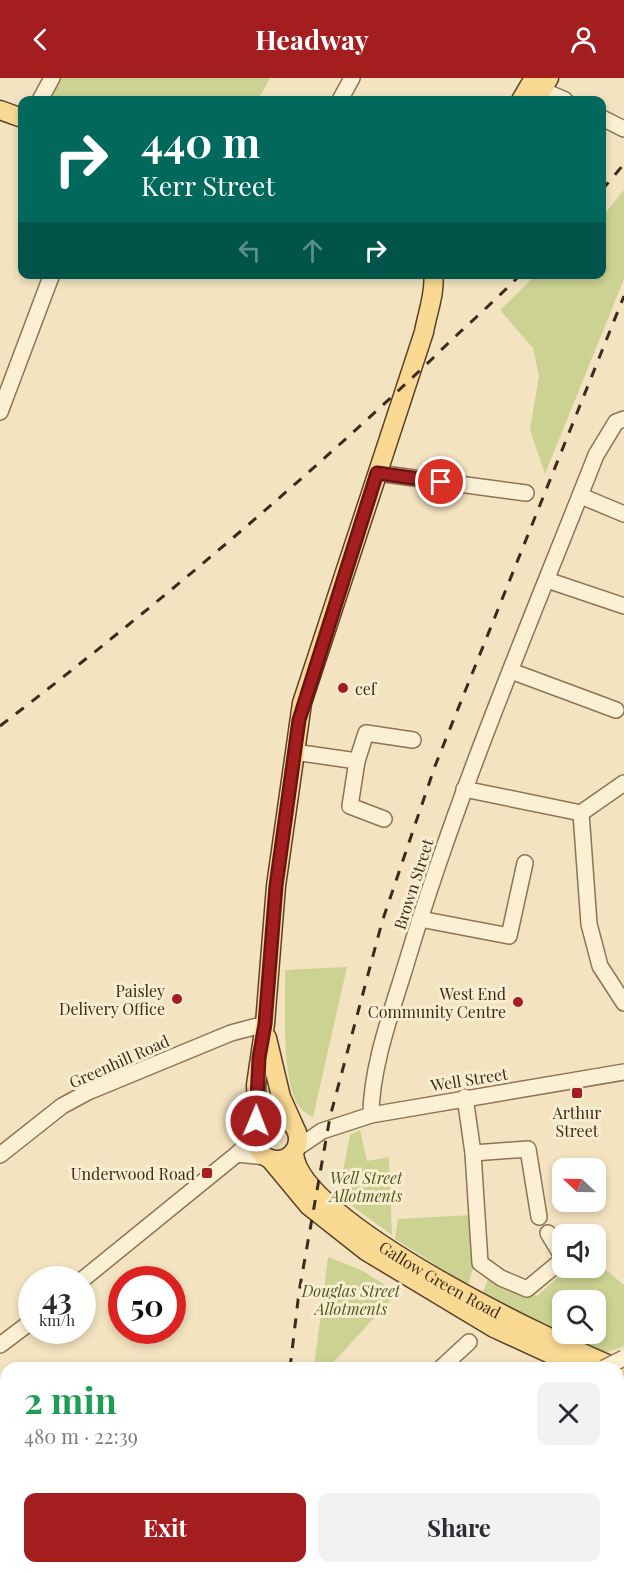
<!DOCTYPE html>
<html lang="en">
<head>
<meta charset="utf-8">
<style>
	:root { --surface:#fff; --page:#f2f2f3; --text:#2b2b33; --muted:#7c7c81; --accent:#a41e20 }
	body { margin:0; font-family:"Playfair Display",serif; background:var(--page); color:var(--text); height:100vh; display:flex; flex-direction:column; font-size:22px; white-space:nowrap }
	* { box-sizing:border-box; margin:0 }
	p { font-size:20px; color:var(--muted) }
	.icon { flex:none; width:33px; height:33px; fill:none; stroke:currentColor; stroke-width:2; stroke-linecap:round; stroke-linejoin:round }
	.map { position:relative; flex:1; overflow:hidden }
	.panel { position:absolute; left:0px; top:1284px; width:624px; height:212px; display:flex; flex-direction:column; background:var(--surface); border-radius:18px 18px 0 0; box-shadow:0 3px 9px #0003 }
	.panel>* { flex:none }
	.top-card { position:absolute; left:18px; top:18px; width:588px; height:183px; border-radius:12px; box-shadow:0 3px 9px #0003; background:#00695c; color:#fff; overflow:hidden }
	.needle { width:39px; rotate:292deg }
	.tools { position:absolute; left:552px; top:1080px; display:grid; gap:12px }
	.tools a { display:grid; place-items:center; width:54px; height:54px; border-radius:12px; background:var(--surface); box-shadow:0 3px 9px #0003; font-size:30px }
	.speed { position:absolute; left:18px; top:1188px; display:flex; gap:12px; font-size:30px; font-weight:700; text-align:center }
	.speed>* { display:grid; place-content:center; width:78px; height:78px; border-radius:50%; background:var(--surface); box-shadow:0 3px 9px #0003; line-height:1 }
	.speed small { font-size:15px; font-weight:400 }
	.speed .limit { border:9px solid #d22; background:#fff; color:#111 }
	.pin { position:absolute; display:grid; place-items:center; width:51px; height:51px; color:#fff; margin:-26px; border:3px solid #fff; border-radius:50%; box-shadow:0 2px 6px #0007 }
	.me { position:absolute; width:66px; margin:-33px; rotate:1deg; stroke-linejoin:round; filter:drop-shadow(0 0 4px #0008) }
	.turn { display:flex; align-items:center; gap:21px; height:126px; padding:0 24px; font-size:27px }
	.turn .icon { width:78px; height:78px; stroke-width:2.5 }
	.turn b { display:block; font-size:42px; line-height:51px }
	.lanes { display:flex; align-items:center; height:57px; padding:0 24px; background:#0003; justify-content:center; gap:30px; direction:ltr }
	.lanes .off { opacity:.35 }
	.round { display:grid; place-items:center; flex:none; width:63px; height:63px; border-radius:12px; background:var(--page) }
	.head { display:flex; align-items:center; justify-content:space-between; height:102px; padding:0 24px }
	h1 { font-size:36px; font-weight:700; line-height:45px; color:#1e9e55 }
	.cta { display:flex; gap:12px; margin-top:auto; padding:12px 24px }
	.cta a { flex:1; height:69px; border-radius:12px; background:var(--accent); color:#fff; font-size:24px; font-weight:700; line-height:69px; text-align:center }
	.cta a+a { background:var(--page); color:var(--text) }
	header { display:flex; justify-content:space-between; align-items:center; height:78px; padding:0 24px; background:var(--accent); color:#fff; font-size:27px; font-weight:700 }
	.map>svg:first-child { display:block }
	.green { fill:#cbd292 }
	.lines { fill:none; stroke-linecap:round; stroke-linejoin:round }
	.minor-casing { stroke:#8e7355; stroke-width:18 }
	.major-casing { stroke:#5b412a; stroke-width:21 }
	.minor { stroke:#fcf0d4; stroke-width:15 }
	.major { stroke:#fada93; stroke-width:18 }
	.rail { stroke:#3c2b1c; stroke-width:3; stroke-dasharray:10 10; stroke-linecap:butt }
	.minor-bridge-casing { stroke:#8e7355; stroke-width:18; stroke-linecap:butt }
	.minor-bridge { stroke:#fcf0d4; stroke-width:15 }
	.route-casing { stroke:#6b1415; stroke-width:15 }
	.route { stroke:#a41e20; stroke-width:10 }
	.poi-dot { fill:#a41e20; stroke:#f9edd0; stroke-width:2 }
	.labels { text-anchor:middle; dominant-baseline:central; stroke-width:6; stroke-linejoin:round; paint-order:stroke }
	.poi-label { font-size:16px; fill:#3c2b1c; stroke:#f9edd0; text-anchor:end }
	.street-label { font-size:16px; fill:#3c2b1c; stroke:#f9edd0 }
	.park-label { font-size:16px; font-style:italic; fill:#4c5b20; stroke:#f9edd0 }
</style>
</head>
<body>
<header><svg class="icon" aria-label="back" viewBox="0 0 24 24"><path d="M15 5l-7 7 7 7"/></svg>Headway<svg class="icon" aria-label="person" viewBox="0 0 24 24"><circle cx="12" cy="8" r="4"/><path d="M4 21q1-7 8-7t8 7"/></svg></header>
<div class="map">
<svg width="624" height="1495" viewBox="0 0 624 1495">
	<rect width="100%" height="100%" fill="#f3e3c0"/>
	<!-- green -->
	<g class="green">
		<path d="M58 0H270L258 22H47Z"/>
		<path d="M624 112V201L545 396 530 352 539 298 533 270 500 232 536 197 602 196V139Z"/>
		<path d="M347 889 313 1039C309 1037 304 1034 301 1031 280 1007 286 925 285 892Z"/>
		<path d="M360 1052 367 1083 389 1079 392 1157 338 1118 350 1057Z"/>
		<path d="M472 1137 476 1180 468 1207 395 1161 398 1141Z"/>
		<path d="M328 1179 363 1193 397 1215 328 1290H314Z"/>
		<path d="M596 1184 624 1207V1268L605 1275 564 1256H596V1222H562V1255L482 1218 489 1198 537 1218 568 1190H596Z"/>
		<path d="M618 1323 624 1326V1428L618 1430Z"/>
		<path d="M364 1490H586L587 1495H358Z"/>
	</g>
	<g class="lines">
		<!-- minor casing -->
		<g class="minor-casing">
			<g id="minor">
				<path d="M542 12 565 22"/>
				<path d="M40 22 52 0"/>
				<path d="M340 22 352 0"/>
				<path d="M602 40 624 51"/>
				<path d="M0 334 52 196"/>
				<path d="M377 395 526 415"/>
				<path d="M581 418 624 436"/>
				<path d="M547 502 624 528"/>
				<path d="M511 593 616 632"/>
				<path d="M294 674 357 683 366 655 413 662"/>
				<path d="M357 683 350 728 384 741"/>
				<path d="M624 705 581 735 589 846 600 888 624 925"/>
				<path d="M464 711 581 735"/>
				<path d="M420 841 509 858 525 785"/>
				<path d="M465 1019 473 1075 480 1185 501 1200 527 1211 562 1182"/>
				<path d="M371 1037C371 988 393 930 407 883 459 710 530 545 596 377L616 344 624 341"/>
				<path d="M297 1070 322 1053 371 1037 624 994"/>
				<path d="M473 1075 528 1071 539 1139"/>
				<path d="M237 1076 265 1079"/>
				<path d="M0 1077 62 1028 88 1014 231 955 265 946"/>
				<path d="M548 1155 562 1178"/>
				<path d="M82 1202 237 1076 257 1056"/>
				<path d="M0 1267 32 1243"/>
				<path d="M441 1290 469 1264"/>
				<path d="M0 1309 6 1332"/>
				<path d="M0 1380 6 1379"/>
				<path d="M0 1475 6 1476"/>
				<path d="M47 1490 48 1495"/>
				<path d="M308 1495 309 1490"/>
				<path d="M342 1495 348 1490"/>
			</g>
		</g>
		<!-- major casing -->
		<g class="major-casing">
			<g id="major">
				<path d="M521 22 534 0"/>
				<path d="M536 22 549 0"/>
				<path d="M0 32 22 40"/>
				<path d="M267 960 281 1019 294 1048"/>
				<circle cx="277" cy="1061" r="21"/>
				<path d="M258 1053 256 1007 265 946 276 808 302 625 424 254C427 236 436 213 433 196"/>
				<path id="s1" d="M294 1075C298 1143 555 1265 617 1290"/>
				<path d="M270 1081 309 1128 366 1173 494 1250 581 1290"/>
				<path d="M618 1304 624 1306"/>
			</g>
		</g>
		<!-- minor -->
		<use href="#minor" class="minor"/>
		<!-- major -->
		<use href="#major" class="major"/>
		<!-- rail -->
		<g class="rail">
			<path d="M602 112 624 86"/>
			<path d="M0 648C150 533 295 411 432 281 461 252 492 226 521 196"/>
			<path d="M290 1290 299 1214 330 1039 382 844 435 688 624 218"/>
			<path d="M277 1495V1490"/>
		</g>
		<!-- minor-bridge casing -->
		<g class="minor-bridge-casing">
			<path id="minor-bridge" d="M604 1290 624 1280"/>
		</g>
		<!-- minor-bridge -->
		<use href="#minor-bridge" class="minor-bridge"/>
	</g>
	<g class="lines">
		<!-- route casing -->
		<g class="route-casing">
			<path id="route" d="M256 1043 259 980 265 946 276 808 299 642 377 395 441 404"/>
		</g>
		<!-- route -->
		<use href="#route" class="route"/>
	</g>
	<!-- markers -->
	<g class="poi-dot">
		<circle cx="343" cy="610" r="6"/>
		<circle cx="177" cy="921" r="6"/>
		<circle cx="518" cy="924" r="6"/>
		<rect x="571" y="1009" width="12" height="12" rx="3"/>
		<rect x="201" y="1089" width="12" height="12" rx="3"/>
	</g>
	<g class="labels">
		<!-- poi labels -->
		<g class="poi-label">
			<text x="355" y="610" text-anchor="start">cef</text>
			<text x="165" y="912">Paisley<tspan x="165" dy="18">Delivery Office</tspan></text>
			<text x="506" y="915">West End<tspan x="506" dy="18">Community Centre</tspan></text>
			<text x="577" y="1034" text-anchor="middle">Arthur<tspan x="577" dy="18">Street</tspan></text>
			<text x="195" y="1095">Underwood Road</text>
		</g>
		<!-- street labels -->
		<g class="street-label">
			<text transform="translate(413 806) rotate(-72)">Brown Street</text>
			<text transform="translate(119 983) rotate(-24)">Greenhill Road</text>
			<text transform="translate(469 1001) rotate(-9)">Well Street</text>
			<text stroke="none"><textPath href="#s1" startOffset="198">Gallow Green Road</textPath></text>
		</g>
		<!-- park labels -->
		<g class="park-label">
			<text x="366" y="1099">Well Street<tspan x="366" dy="18">Allotments</tspan></text>
			<text x="351" y="1212">Douglas Street<tspan x="351" dy="18">Allotments</tspan></text>
		</g>
	</g>
</svg>
<div class="tools">
<a><svg class="needle" viewBox="-14 -14 28 28"><path d="M0-13l5 13h-10z" fill="#e53935"/><path d="M0 13l5-13h-10z" fill="#7c7c81"/></svg></a>
<a><svg class="icon" aria-label="sound" viewBox="0 0 24 24"><path d="M4 9h4l5-4v14l-5-4H4zM17 9q2 3 0 6"/></svg></a>
<a><svg class="icon" aria-label="search" viewBox="0 0 24 24"><circle cx="10" cy="10" r="6"/><path d="M15 15l6 6"/></svg></a>
</div>
<div class="speed"><div>43<small>km/h</small></div><div class="limit">50</div></div>
<div class="pin" style="left:441px;top:404px;background:#d93025"><svg class="icon" aria-label="arrive" viewBox="0 0 24 24"><path d="M6 21V4h12l-3 4 3 4H6"/></svg></div>
<svg class="me" style="left:256px;top:1043px" viewBox="-20 -20 40 40"><circle r="17" fill="#a41e20" stroke="#fff" stroke-width="3"/><path d="M0-11L8 9 0 5-8 9z" fill="#fff"/></svg>
<div class="top-card">
<div class="turn"><svg class="icon" aria-label="right" viewBox="0 0 24 24"><path d="M7 20v-9h11M14 6l5 5-5 5"/></svg><div><b>440 m</b>Kerr Street</div></div>
<div class="lanes"><svg class="icon off" aria-label="left" viewBox="0 0 24 24"><path d="M17 20v-9H6M10 6l-5 5 5 5"/></svg><svg class="icon off" aria-label="ahead" viewBox="0 0 24 24"><path d="M12 20V5M6 11l6-6 6 6"/></svg><svg class="icon" aria-label="right" viewBox="0 0 24 24"><path d="M7 20v-9h11M14 6l5 5-5 5"/></svg></div>
</div>
<section class="panel">
<div class="head"><div><h1>2 min</h1><p>480 m · 22:39</p></div><a class="round"><svg class="icon" aria-label="close" viewBox="0 0 24 24"><path d="M6 6l12 12M18 6L6 18"/></svg></a></div>
<div class="cta"><a>Exit</a><a>Share</a></div>
</section>
</div>
</body>
</html>
